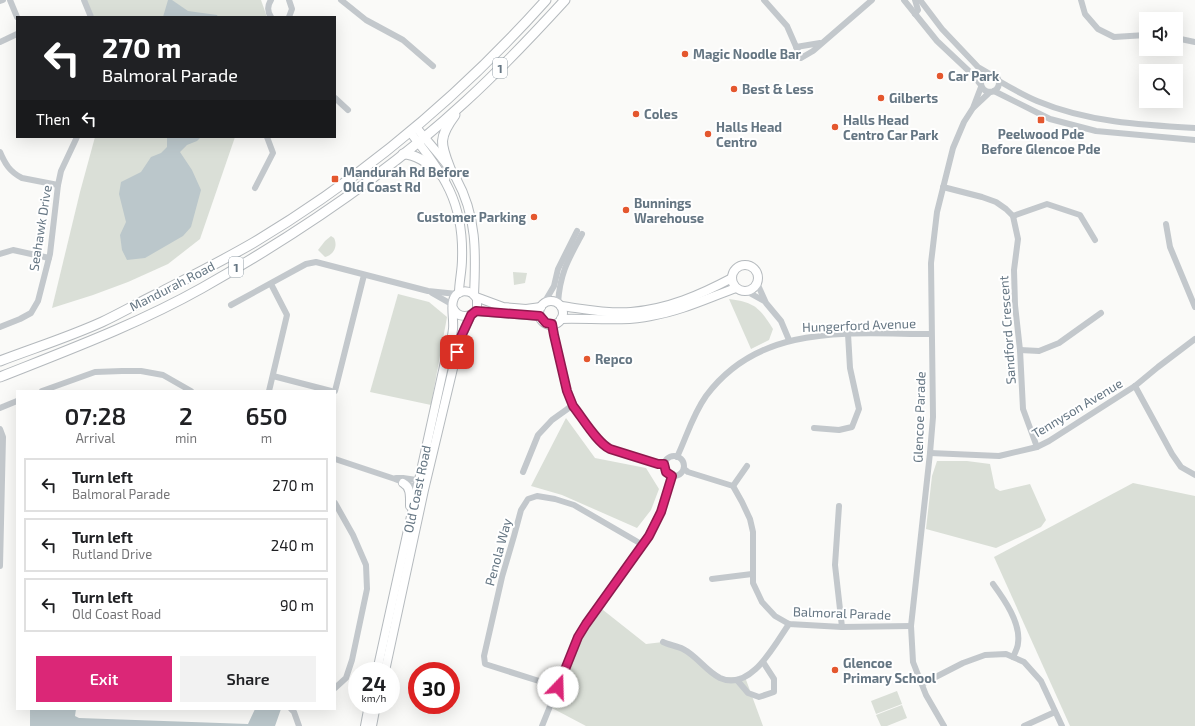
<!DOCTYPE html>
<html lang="en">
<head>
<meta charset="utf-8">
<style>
	:root { --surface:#fff; --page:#f2f2f2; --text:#202124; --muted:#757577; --line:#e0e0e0; --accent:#db2777 }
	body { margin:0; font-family:"Exo 2",sans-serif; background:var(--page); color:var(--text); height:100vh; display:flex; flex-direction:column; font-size:15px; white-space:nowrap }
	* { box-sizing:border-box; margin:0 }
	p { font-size:13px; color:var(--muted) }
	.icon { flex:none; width:22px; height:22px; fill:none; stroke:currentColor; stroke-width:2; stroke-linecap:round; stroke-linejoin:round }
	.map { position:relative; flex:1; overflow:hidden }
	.panel { position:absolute; left:16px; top:390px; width:320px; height:320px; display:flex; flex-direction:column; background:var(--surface); border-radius:0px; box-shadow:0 4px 16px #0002 }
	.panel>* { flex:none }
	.top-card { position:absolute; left:16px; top:16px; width:320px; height:122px; border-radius:0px; box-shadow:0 4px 16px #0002; background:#202124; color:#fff; overflow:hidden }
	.buttons { position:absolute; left:1139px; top:12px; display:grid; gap:8px }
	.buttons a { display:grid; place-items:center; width:44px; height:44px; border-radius:0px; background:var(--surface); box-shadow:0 4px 16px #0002; font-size:20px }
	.speed { position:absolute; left:348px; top:662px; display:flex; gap:8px; font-size:20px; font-weight:700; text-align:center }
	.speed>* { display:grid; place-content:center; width:52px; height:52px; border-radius:50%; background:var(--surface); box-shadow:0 4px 16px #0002; line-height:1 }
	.speed small { font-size:10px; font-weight:400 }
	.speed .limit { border:6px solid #d22; background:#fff; color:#111 }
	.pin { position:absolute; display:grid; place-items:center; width:34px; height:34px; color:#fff; margin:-17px; border-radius:8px; box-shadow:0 2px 6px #0006 }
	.me { position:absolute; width:44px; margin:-22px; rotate:21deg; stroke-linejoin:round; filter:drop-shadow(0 0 3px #0008) }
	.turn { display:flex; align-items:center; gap:14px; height:84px; padding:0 20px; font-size:18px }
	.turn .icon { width:52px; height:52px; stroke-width:2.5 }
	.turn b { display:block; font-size:28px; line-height:34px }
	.then { display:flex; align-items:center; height:38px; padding:0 20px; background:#0003; gap:8px; font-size:15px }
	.eta { display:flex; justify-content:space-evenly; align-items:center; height:68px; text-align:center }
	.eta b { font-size:24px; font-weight:600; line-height:28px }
	.primary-button { display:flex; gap:8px; margin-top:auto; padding:8px 20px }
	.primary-button a { flex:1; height:46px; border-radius:0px; background:var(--accent); color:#fff; font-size:16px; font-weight:600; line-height:46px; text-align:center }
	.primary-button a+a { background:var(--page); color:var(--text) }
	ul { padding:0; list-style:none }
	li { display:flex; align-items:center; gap:12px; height:54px; margin:0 8px 6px; padding:0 12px; border:2px solid var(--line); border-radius:0px }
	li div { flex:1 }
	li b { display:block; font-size:15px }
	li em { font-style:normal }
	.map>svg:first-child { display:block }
	.green { fill:#dadfd7 }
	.water { fill:#bbc7cb }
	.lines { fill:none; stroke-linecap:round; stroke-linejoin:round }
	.major-casing { stroke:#b5babe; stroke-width:10 }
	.highway-casing { stroke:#b4b9bd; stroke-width:11 }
	.minor { stroke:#c3c8cc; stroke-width:6 }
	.major { stroke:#fff; stroke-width:8 }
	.highway { stroke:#fff; stroke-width:9 }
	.route-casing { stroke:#8e194d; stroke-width:10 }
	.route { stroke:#db2777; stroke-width:7 }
	.poi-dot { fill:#e4572e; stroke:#fff; stroke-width:1.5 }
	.labels { text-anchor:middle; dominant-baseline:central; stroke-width:4; stroke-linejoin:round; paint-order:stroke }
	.shield { fill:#fff; stroke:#939fa8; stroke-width:1 }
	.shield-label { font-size:12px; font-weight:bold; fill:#657683 }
	.poi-label { font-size:13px; font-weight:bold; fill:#657683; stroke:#fff; text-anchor:start }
	.street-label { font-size:13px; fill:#657683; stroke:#fff }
</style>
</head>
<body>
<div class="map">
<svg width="1195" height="726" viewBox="0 0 1195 726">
	<rect width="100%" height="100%" fill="#fafaf8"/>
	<!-- green -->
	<g class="green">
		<path d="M86 0H261L267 17H94Z"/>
		<path d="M95 137H235L200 239 168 264 128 282 93 295 52 308 80 192Z"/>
		<path d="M331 236 334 238C338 246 334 255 325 257L318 250 325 241Z"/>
		<path d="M513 272 527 273 525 283 514 285Z"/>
		<path d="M398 294 429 302 447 317 431 405 370 392Z"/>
		<path d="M729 299C754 302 760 308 773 329L769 340 751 349Z"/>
		<path d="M566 418 595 458 646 468 659 489 651 510 637 528 562 495 531 486Z"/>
		<path d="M937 461H967L990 464 995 488 1000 491 1030 484 1046 520 1041 527 996 548 926 529 932 476Z"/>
		<path d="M1133 483 1195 496V726H1070L994 557Z"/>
		<path d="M598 606 646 644 663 642 684 650 720 677H745L763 726H586L550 707 568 660Z"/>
		<path d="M897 691 902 704 876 714 871 701Z"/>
		<path d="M902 705 907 718 887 726H881L876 715Z"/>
	</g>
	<!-- water -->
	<g class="water">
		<path d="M168 0H172L188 11 217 15 218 17H163Z"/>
		<path d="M167 137H201L197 141 187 145 180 152 192 170 201 190 191 227 183 236 145 258 127 260 122 250 120 235 126 222 119 194 121 182 141 172 151 157 161 153 167 147Z"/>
		<path d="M30 709H76L75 716 79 718 248 724 255 709H281L275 726H30Z"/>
	</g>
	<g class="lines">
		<!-- major casing -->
		<g class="major-casing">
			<g id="major">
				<path d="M416 127C429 144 445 159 456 178 477 216 476 253 474 295"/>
				<path d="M410 132C444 175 464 202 462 259 462 271 459 282 459 293"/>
				<circle cx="745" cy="278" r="13"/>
				<path d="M476 297 503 307 526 309 541 307"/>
				<circle cx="551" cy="313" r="12"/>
				<path d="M561 306C584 309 608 314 631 312 668 309 700 295 732 278"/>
				<path d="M476 311 540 316"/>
				<path d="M561 319C591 318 622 322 651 316 681 311 708 298 736 288"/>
				<path d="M403 483C411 487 410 497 410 506"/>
				<path d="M377 671 446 357C449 348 452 339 453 329 454 321 451 308 453 301 456 288 472 289 477 299V309C471 318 458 319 453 308"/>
				<path d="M385 671 424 490 460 339 471 315"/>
				<path d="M365 726 369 705"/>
				<path d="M372 726 376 705"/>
			</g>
		</g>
		<!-- highway casing -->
		<g class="highway-casing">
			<g id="highway">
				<path d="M403 154C420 154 432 168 445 178"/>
				<path d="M451 171C441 145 437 139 455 115"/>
				<path d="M0 361C34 348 69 337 102 322 121 313 140 302 159 293 190 277 222 261 253 243 362 178 461 95 546 0"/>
				<path d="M0 377C68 350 138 324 202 288 294 236 388 173 466 101 501 69 533 35 565 0"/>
			</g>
		</g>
		<!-- minor -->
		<g class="minor">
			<path d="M10 0 17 17"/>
			<path d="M84 0 91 17"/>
			<path d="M341 0 366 20 403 40 433 66"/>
			<path d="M764 0 787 26 801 58 813 51 872 0"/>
			<path d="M904 0 937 41 972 74 980 84"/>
			<path d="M920 0 942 29 978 67 990 74"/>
			<path d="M1081 0 1085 14 1098 29 1114 37 1146 35"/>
			<path d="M0 1 3 0"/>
			<path d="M915 14 918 10 915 0"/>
			<path d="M271 17C267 11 267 6 271 0"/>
			<path d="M289 17 292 9 289 0"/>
			<path d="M1176 38 1195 42"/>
			<path d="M0 42 17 34"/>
			<path d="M796 47 820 43"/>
			<circle cx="990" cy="83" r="9"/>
			<path d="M999 81C1011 88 1023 95 1037 101 1087 122 1141 125 1195 128"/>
			<path d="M994 91 1050 119 1096 131 1195 140"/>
			<path d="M335 98 348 110"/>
			<path d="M974 107 990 92"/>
			<path d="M0 152C5 164 10 172 22 178L58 185"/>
			<path d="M943 187 982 197 996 202 1006 209 1013 216 1018 239 1014 270 1015 305 1020 350 1023 409 1037 447"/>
			<path d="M255 188 273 153 267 137"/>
			<path d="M1013 216 1047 204 1080 215 1095 240"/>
			<path d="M1166 224 1170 247 1195 307"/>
			<path d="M0 254 13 250 49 258"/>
			<path d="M757 283 766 303 781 321 789 340"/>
			<path d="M746 291 764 301"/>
			<path d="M432 293 453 305"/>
			<path d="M544 303 554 286 558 269 577 231"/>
			<path d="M558 303C560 273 568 260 582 234"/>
			<path d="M231 305 306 264 316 262 428 291 457 294"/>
			<path d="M552 324 553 335 567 391 573 405C582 417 597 442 610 449L658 464H664"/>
			<path d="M0 327 20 319 31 313 38 301 50 254 58 185 61 171 77 137"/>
			<path d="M1020 350 1039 351 1059 343 1101 313"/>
			<path d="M273 376 331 391"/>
			<path d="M1135 386 1172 454 1181 467 1195 475"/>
			<path d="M42 391 95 372 122 371H141L163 375 191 391"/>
			<path d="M269 391 287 315 271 284"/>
			<path d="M335 391 364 275"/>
			<path d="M0 408 17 401"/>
			<path d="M814 428 839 430 852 427 859 409 850 368 848 334"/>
			<path d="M0 429 3 437 0 566"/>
			<path d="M930 453 999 456 1037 447 1049 441 1135 386 1158 367 1195 339"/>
			<circle cx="674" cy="466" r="10"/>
			<path d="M677 457C687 436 692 416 706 396 761 322 850 334 931 334"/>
			<path d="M335 459 395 479 420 489"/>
			<path d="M684 469 688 472 733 486 742 502 750 519 753 532V583L762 602 775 616 789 624 842 627 911 626"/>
			<path d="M523 472 538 435 552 420 573 405"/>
			<path d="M396 478H403L423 481"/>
			<path d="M733 486 747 466"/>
			<path d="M335 503 353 535 366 565 367 589 352 660 346 678 335 688"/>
			<path d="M839 506 835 565 842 627"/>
			<path d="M712 579 752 574"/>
			<path d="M993 584C1004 599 1021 623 1018 643 1018 647 1015 653 1013 657"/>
			<path d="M663 642C669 645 677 646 683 649 697 656 706 671 720 678 751 692 775 644 789 624"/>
			<path d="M737 680 748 693 759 697 774 692V679L763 662"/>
			<path d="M922 684 963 663 985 655 1006 654 1024 662 1041 681 1062 726"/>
			<path d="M558 687 485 664 484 656 502 577 514 536 521 510 528 499 537 496 555 499 574 505 643 545"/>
			<path d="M291 709 294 712 299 726"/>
			<path d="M542 726 578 637 598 606 649 536 661 512 672 476"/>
			<path d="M944 726 926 695 913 662 911 626 930 453 933 417 931 263 937 212 953 148 964 122 973 108 981 87"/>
			<path d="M1024 726 1055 712"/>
		</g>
		<!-- major -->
		<use href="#major" class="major"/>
		<!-- highway -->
		<use href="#highway" class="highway"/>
	</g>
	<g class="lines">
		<!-- route casing -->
		<g class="route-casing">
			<path id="route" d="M457 352 460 339 471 315 476 311 540 316 546 323 552 324 554 335 567 391 573 406C582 417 597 443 610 449L658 464H664L666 472 672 476 661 512 649 536 586 624 578 637 558 687"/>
		</g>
		<!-- route -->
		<use href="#route" class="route"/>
	</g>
	<!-- markers -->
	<g class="poi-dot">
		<circle cx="685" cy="54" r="4"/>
		<circle cx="940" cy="76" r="4"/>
		<circle cx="734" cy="89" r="4"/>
		<circle cx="881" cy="98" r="4"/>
		<circle cx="636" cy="114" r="4"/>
		<rect x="1037" y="116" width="8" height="8" rx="2"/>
		<circle cx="835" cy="127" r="4"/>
		<circle cx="708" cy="134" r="4"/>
		<rect x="331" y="175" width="8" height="8" rx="2"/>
		<circle cx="626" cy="210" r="4"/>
		<circle cx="534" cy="217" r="4"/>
		<circle cx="587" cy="359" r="4"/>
		<circle cx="835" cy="670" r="4"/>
	</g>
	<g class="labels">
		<!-- shield labels -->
		<g class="shield">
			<rect x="493" y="58" width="14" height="20" rx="3"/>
			<rect x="229" y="257" width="14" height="20" rx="3"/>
		</g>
		<g class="shield-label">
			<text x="500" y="68">1</text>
			<text x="236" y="267">1</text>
		</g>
		<!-- poi labels -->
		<g class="poi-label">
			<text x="693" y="54">Magic Noodle Bar</text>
			<text x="948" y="76">Car Park</text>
			<text x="742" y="89">Best &amp; Less</text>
			<text x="889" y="98">Gilberts</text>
			<text x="644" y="114">Coles</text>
			<text x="843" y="120">Halls Head<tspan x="843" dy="15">Centro Car Park</tspan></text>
			<text x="716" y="127">Halls Head<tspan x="716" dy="15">Centro</tspan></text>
			<text x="1041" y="134" text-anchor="middle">Peelwood Pde<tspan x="1041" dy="15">Before Glencoe Pde</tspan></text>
			<text x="343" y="172">Mandurah Rd Before<tspan x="343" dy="15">Old Coast Rd</tspan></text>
			<text x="634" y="203">Bunnings<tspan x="634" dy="15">Warehouse</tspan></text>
			<text x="526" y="217" text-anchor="end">Customer Parking</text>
			<text x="595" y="359">Repco</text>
			<text x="843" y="663">Glencoe<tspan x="843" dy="15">Primary School</tspan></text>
		</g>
		<!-- street labels -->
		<g class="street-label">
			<text transform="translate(40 228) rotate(-81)">Seahawk Drive</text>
			<text transform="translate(172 286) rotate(-27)">Mandurah Road</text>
			<text transform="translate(859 325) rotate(-2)">Hungerford Avenue</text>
			<text transform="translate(1007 330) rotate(-94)">Sandford Crescent</text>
			<text transform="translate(1077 408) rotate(-31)">Tennyson Avenue</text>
			<text transform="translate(919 417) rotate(-88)">Glencoe Parade</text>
			<text transform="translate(417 489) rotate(-78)">Old Coast Road</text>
			<text transform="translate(498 552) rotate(-75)">Penola Way</text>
			<text transform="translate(842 613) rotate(2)">Balmoral Parade</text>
		</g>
	</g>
</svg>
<div class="buttons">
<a><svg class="icon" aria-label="sound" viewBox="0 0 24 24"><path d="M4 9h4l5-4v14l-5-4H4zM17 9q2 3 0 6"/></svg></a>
<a><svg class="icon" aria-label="search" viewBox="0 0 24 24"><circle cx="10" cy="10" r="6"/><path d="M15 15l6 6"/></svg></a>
</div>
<div class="speed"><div>24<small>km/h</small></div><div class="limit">30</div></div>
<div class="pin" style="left:457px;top:352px;background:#d93025"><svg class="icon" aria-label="arrive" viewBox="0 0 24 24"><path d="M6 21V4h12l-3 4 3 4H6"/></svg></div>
<svg class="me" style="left:558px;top:687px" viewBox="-20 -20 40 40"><circle r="19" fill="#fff"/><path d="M0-13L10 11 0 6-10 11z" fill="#db2777"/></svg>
<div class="top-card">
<div class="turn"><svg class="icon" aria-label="left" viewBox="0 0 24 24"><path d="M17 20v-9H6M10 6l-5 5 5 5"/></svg><div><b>270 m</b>Balmoral Parade</div></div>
<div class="then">Then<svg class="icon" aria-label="left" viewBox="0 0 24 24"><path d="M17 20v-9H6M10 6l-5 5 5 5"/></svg></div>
</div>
<section class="panel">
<div class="eta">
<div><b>07:28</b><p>Arrival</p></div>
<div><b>2</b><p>min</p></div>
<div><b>650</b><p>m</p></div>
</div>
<ul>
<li><svg class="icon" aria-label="left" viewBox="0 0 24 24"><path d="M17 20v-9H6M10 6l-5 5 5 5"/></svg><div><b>Turn left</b><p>Balmoral Parade</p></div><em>270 m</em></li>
<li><svg class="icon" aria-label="left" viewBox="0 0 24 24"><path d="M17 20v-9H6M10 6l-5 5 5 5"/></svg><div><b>Turn left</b><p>Rutland Drive</p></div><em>240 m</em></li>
<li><svg class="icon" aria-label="left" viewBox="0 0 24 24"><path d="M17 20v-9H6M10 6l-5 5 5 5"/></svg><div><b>Turn left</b><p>Old Coast Road</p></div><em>90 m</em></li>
</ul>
<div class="primary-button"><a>Exit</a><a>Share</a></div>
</section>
</div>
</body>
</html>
